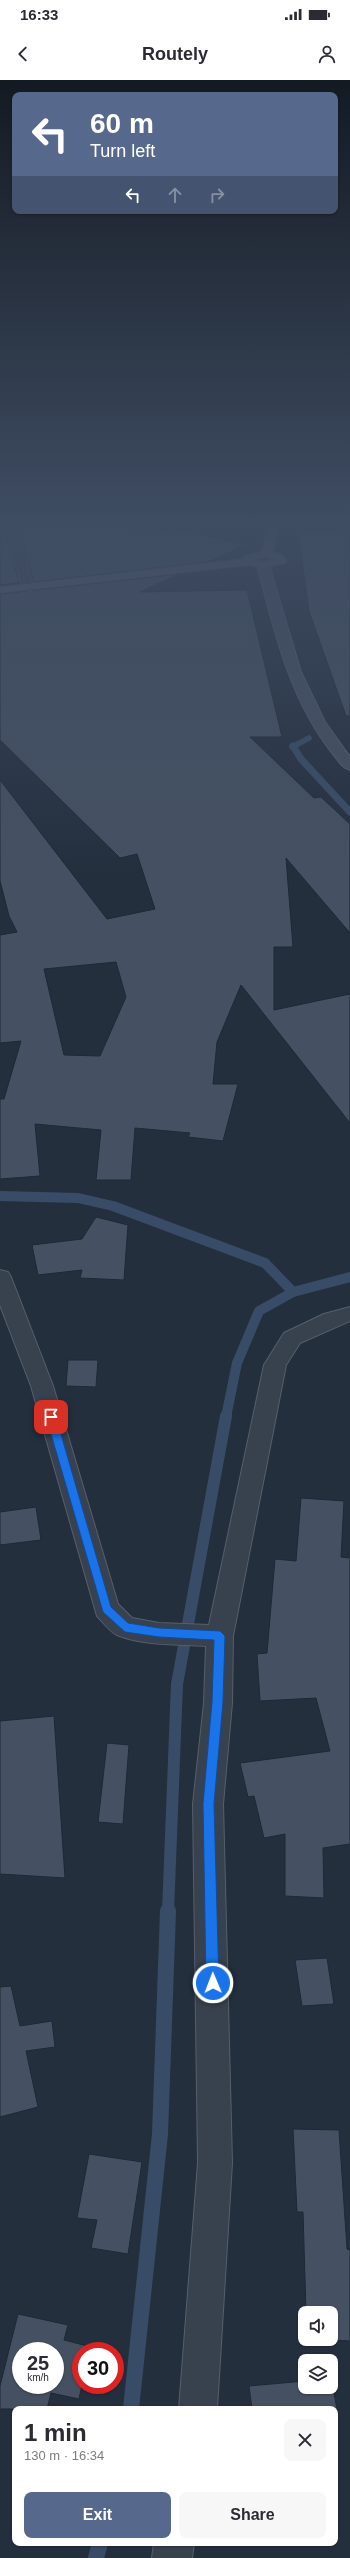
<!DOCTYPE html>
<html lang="en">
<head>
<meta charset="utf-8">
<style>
	:root { --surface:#fff; --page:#f7f7f7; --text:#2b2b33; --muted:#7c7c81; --accent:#56698c }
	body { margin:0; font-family:Arial,sans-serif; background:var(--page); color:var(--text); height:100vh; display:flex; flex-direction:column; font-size:15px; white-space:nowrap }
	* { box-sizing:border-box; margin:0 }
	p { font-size:13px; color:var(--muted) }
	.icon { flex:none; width:22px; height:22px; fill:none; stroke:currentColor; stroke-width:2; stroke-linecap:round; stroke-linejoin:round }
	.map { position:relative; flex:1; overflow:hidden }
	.sheet { position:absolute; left:12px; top:2326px; width:326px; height:140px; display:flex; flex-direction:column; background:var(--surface); border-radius:8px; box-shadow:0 1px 3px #0004 }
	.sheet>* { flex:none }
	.banner { position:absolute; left:12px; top:12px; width:326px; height:122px; border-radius:8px; box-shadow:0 1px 3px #0004; background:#56698c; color:#fff; overflow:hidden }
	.tools { position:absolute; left:298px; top:2226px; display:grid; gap:8px }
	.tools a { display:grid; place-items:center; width:40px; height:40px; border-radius:8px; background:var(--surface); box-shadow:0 1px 3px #0004; font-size:20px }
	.speed { position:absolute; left:12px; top:2262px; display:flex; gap:8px; font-size:20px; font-weight:700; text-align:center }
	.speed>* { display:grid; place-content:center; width:52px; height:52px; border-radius:50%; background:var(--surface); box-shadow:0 1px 3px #0004; line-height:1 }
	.speed small { font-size:10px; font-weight:400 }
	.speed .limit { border:6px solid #d22; background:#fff; color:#111 }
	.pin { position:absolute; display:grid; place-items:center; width:34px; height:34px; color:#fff; margin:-17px; border-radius:8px; box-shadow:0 2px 6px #0006 }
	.me { position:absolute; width:44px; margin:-22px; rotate:359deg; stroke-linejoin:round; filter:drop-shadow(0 0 3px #0008) }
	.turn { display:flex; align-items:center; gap:14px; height:84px; padding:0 12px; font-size:18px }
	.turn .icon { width:52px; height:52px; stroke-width:2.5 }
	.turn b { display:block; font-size:28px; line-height:34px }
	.lanes { display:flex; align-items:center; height:38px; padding:0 12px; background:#0003; justify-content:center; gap:20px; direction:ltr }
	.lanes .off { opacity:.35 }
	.round { display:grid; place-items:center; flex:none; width:42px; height:42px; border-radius:8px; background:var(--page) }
	.head { display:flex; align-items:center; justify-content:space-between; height:68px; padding:0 12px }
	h1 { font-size:24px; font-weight:700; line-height:30px }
	.primary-button { display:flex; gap:8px; margin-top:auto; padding:8px 12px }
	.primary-button a { flex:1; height:46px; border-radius:8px; background:var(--accent); color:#fff; font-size:16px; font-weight:700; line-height:46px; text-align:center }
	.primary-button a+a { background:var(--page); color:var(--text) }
	.status { display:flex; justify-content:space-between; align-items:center; height:28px; padding:0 20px; background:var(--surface); direction:ltr }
	.status svg { height:11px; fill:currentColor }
	header { display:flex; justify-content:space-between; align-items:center; height:52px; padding:0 12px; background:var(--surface); font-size:18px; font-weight:700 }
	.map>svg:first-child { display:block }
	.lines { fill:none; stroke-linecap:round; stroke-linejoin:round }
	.stream-far4 { stroke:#394c67; stroke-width:5.5 }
	.stream-far3 { stroke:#394c67; stroke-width:7 }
	.stream-far2 { stroke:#394c67; stroke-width:10 }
	.stream-far1 { stroke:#394c67; stroke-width:12 }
	.stream { stroke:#394c67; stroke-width:16 }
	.building { fill:#455162; stroke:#1f2835; fill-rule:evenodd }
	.street-casing { stroke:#565f6c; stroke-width:2 }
	.secondary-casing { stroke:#565f6c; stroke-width:2 }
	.primary-casing { stroke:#414a57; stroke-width:2 }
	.street { fill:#38414e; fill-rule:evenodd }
	.secondary { fill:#465061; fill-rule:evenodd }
	.primary { fill:#56606e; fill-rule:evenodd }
	.route { fill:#1a73e8; stroke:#114b97 }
</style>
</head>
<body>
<div class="status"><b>16:33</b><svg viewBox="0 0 49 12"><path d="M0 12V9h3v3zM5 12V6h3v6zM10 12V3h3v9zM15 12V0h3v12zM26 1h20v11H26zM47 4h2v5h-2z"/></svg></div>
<header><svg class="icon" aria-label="back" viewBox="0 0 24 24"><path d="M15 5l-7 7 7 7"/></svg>Routely<svg class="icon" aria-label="person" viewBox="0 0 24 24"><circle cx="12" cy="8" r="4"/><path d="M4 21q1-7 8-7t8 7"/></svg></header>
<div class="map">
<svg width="350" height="2478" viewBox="0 0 350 2478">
	<rect width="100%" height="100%" fill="#242f3e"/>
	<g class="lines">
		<!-- stream-far4 -->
		<path class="stream-far4" d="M292 667 309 658"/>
		<!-- stream-far3 -->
		<path class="stream-far3" d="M293 666 301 679 350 732"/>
		<!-- stream-far2 -->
		<g class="stream-far2">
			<path d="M0 1116 78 1118 113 1126 265 1183 293 1212"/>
			<path d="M226 1337 237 1283 259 1231 293 1212 350 1197"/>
		</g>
		<!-- stream-far1 -->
		<path class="stream-far1" d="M168 1832 177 1604 226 1336"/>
		<!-- stream -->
		<g class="stream">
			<path d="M131 2329 160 2054 168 1831"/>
			<path d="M96 2478 100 2463"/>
		</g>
	</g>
	<!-- building -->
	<g class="building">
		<path d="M55 444H133L135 449 154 448 157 455 174 448 245 465 208 482 34 502 18 445Z"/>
		<path d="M5 445 19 503 0 505V446Z"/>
		<path d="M298 451 350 454V636H346L309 531Z"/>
		<path d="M179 494 140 512 247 510 282 657H250L314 718 321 717 350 744V853L286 778 293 867H274V930L350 914V1043L241 905 217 962 213 1004H238L223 1061 188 1057 190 1053 135 1048 131 1100H96L101 1050 35 1044 40 1096 0 1099V1019H4L21 961 0 963V855L17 852 9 836 0 801V700L107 839 155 829 137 774 120 778 0 660V514ZM116 882 126 917 100 976 64 975 44 889Z"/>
		<path d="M96 1137 128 1145 124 1200 80 1198 82 1190 38 1195 32 1165 82 1159Z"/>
		<path d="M68 1280H98L96 1307 66 1306Z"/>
		<path d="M301 1418 344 1421 341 1477 350 1478V1764L323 1768 324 1818 285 1816V1754L264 1758 254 1716 248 1717 240 1683 330 1671 316 1618 260 1621 257 1574 267 1573 275 1479 296 1481Z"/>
		<path d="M36 1427 41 1460 0 1465V1432Z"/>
		<path d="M54 1636 65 1798 0 1794V1641Z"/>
		<path d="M107 1663 129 1665 123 1744 98 1742Z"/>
		<path d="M327 1878 334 1924 302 1926 295 1880Z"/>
		<path d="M11 1906 20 1946 52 1941 55 1967 26 1971 38 2027 0 2037V1907Z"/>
		<path d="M293 2049 339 2050 347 2169 350 2170V2261L313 2259H331V2233H306L303 2132H297Z"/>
		<path d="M89 2074 142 2082 128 2174 91 2168 97 2140 77 2138Z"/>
		<path d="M18 2234 68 2245 64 2260 91 2267 90 2271H81L82 2305 79 2319 51 2313 47 2329H0V2306ZM21 2271H55V2305H21Z"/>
		<path d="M331 2298 337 2329H252L249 2306 305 2301V2307H331Z"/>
	</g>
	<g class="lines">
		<!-- street casing -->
		<g class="street-casing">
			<g id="street">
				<path d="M6 444H16L34 508 32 510 28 511 22 508Z"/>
				<path d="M0 1190 8 1192 11 1197 53 1306 118 1524 132 1538 159 1543 209 1545 264 1285 284 1253 324 1234 350 1227V1241L300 1263 286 1285 233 1556 232 1623 223 1724 232 2083 217 2329H179L198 2083 193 1724 204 1623 206 1566C178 1564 144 1566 117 1555 110 1552 103 1542 97 1536L31 1306 0 1225Z"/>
				<path d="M154 2463H194L192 2478H152Z"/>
			</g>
		</g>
		<!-- secondary casing -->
		<g class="secondary-casing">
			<path id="secondary" d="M263 482 269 485 301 592 325 642 350 677V690C342 688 338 680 333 674 290 621 274 550 257 485Z"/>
		</g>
		<!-- primary casing -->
		<g class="primary-casing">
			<path id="primary" d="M269 444H279L273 472 282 475 287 481 285 483 263 488 250 485 0 513V507L243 479 246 475 262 472ZM267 477 274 479 263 482 255 479Z"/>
		</g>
		<!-- street -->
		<use href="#street" class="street"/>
		<!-- secondary -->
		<use href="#secondary" class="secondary"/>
		<!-- primary -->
		<use href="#primary" class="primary"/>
	</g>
	<!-- sky -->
	<linearGradient id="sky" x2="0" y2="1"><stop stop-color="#141a22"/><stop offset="0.56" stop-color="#3f4d63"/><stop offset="1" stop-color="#3f4d63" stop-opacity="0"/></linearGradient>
	<rect width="350" height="790" fill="url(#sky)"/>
	<!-- route -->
	<path class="route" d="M51 1333 56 1337 111 1527 128 1543 159 1548 220 1551 225 1556 223 1622 214 1724 219 1903 217 1908 213 1909 208 1908 206 1903 203 1724 212 1622 214 1560 159 1557 125 1552 103 1532 46 1337Z"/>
</svg>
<div class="tools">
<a><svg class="icon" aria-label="sound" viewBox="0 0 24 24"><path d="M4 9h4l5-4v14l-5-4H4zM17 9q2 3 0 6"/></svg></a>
<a><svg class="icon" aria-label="layers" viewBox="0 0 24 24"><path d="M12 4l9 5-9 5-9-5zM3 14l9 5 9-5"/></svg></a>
</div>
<div class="speed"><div>25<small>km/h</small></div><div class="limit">30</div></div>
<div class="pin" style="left:51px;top:1337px;background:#d93025"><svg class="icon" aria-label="arrive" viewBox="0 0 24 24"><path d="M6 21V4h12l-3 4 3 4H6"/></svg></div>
<svg class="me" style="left:213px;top:1903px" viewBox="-20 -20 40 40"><circle r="17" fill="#1a73e8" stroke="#fff" stroke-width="3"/><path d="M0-11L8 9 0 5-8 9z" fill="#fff"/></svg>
<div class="banner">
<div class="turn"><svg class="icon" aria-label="left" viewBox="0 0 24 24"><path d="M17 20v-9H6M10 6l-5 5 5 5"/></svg><div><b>60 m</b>Turn left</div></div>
<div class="lanes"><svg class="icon" aria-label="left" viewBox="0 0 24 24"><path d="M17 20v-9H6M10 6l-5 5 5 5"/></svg><svg class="icon off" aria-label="ahead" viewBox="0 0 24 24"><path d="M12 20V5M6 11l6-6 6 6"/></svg><svg class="icon off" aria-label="right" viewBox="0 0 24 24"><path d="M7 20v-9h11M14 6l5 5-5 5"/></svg></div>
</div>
<section class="sheet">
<div class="head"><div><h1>1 min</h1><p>130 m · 16:34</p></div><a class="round"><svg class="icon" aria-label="close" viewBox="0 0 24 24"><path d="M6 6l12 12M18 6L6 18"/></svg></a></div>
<div class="primary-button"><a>Exit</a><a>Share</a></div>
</section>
</div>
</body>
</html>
